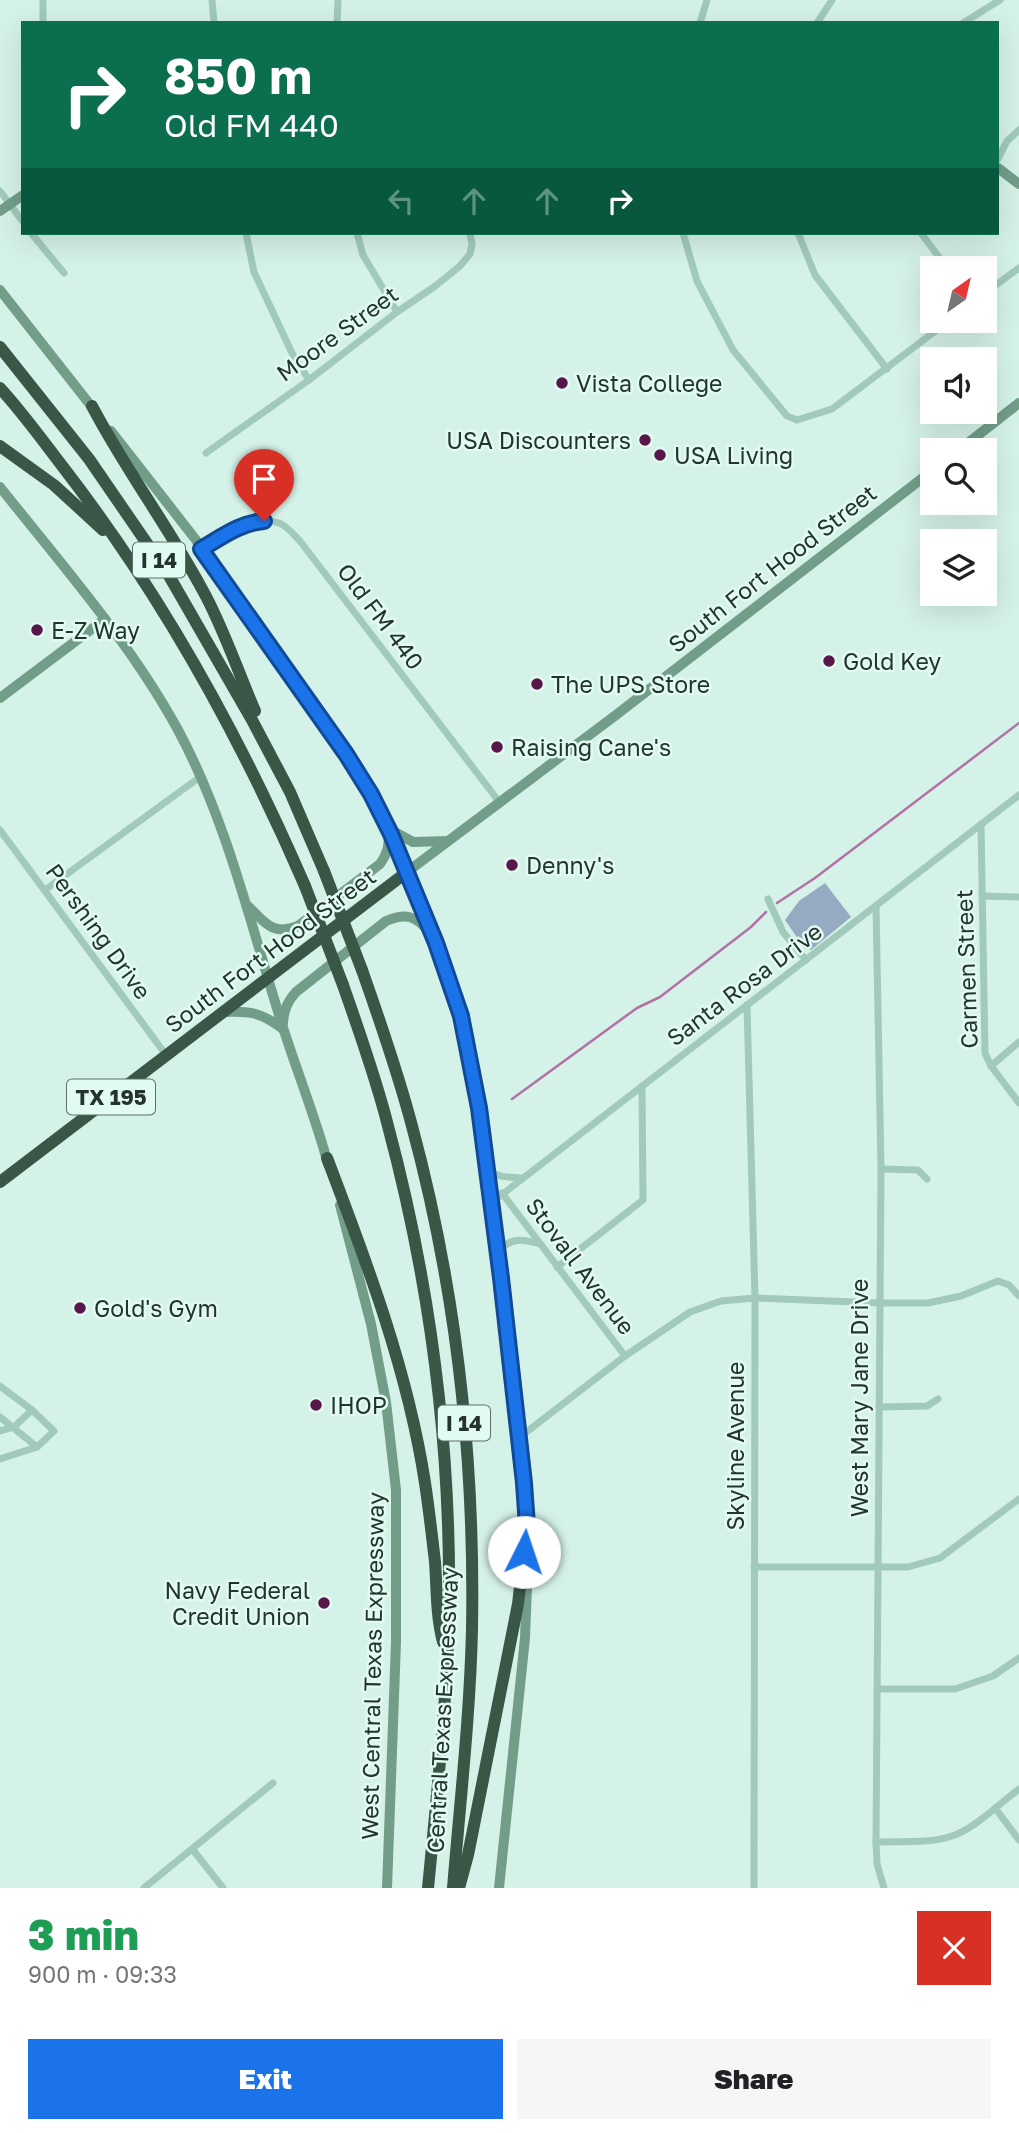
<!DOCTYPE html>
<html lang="en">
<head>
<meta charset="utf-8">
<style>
	:root { --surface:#fff; --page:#f6f6f6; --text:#202124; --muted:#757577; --accent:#1a73e8 }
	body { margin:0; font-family:"Golos Text",sans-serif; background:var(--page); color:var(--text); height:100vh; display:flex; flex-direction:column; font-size:26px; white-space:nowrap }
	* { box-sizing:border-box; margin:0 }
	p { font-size:23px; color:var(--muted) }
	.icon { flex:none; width:38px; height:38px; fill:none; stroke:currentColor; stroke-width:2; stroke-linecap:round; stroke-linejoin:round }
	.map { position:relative; height:1888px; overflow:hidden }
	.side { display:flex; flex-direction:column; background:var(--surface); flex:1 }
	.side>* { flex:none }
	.guide { position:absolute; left:21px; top:21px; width:978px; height:214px; border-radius:0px; box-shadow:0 7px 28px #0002; background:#0b6e4f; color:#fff; overflow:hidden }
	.needle { width:46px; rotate:34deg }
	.buttons { position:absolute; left:920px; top:256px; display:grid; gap:14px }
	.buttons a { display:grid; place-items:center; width:77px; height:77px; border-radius:0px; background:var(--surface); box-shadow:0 7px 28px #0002; font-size:35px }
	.pin { position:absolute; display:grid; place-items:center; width:60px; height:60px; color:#fff; margin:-72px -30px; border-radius:50% 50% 50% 0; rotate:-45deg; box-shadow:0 0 7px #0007 }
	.pin .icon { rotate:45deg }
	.me { position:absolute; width:77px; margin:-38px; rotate:4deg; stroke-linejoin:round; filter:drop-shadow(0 0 5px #0008) }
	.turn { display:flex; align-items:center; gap:24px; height:147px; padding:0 28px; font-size:32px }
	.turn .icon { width:91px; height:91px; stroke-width:2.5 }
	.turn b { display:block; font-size:49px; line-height:60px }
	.lanes { display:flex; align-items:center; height:66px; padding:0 28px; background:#0003; justify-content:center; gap:35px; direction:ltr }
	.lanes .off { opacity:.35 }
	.round { display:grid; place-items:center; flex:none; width:74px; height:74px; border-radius:0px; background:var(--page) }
	.headline { display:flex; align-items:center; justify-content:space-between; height:119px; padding:0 28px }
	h1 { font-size:42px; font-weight:800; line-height:52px; color:#1e9e55 }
	.action { display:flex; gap:14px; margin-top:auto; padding:14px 28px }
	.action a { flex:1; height:80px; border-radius:0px; background:var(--accent); color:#fff; font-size:28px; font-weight:800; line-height:80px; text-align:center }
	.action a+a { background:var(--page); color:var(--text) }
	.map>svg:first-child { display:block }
	.green { fill:#95abc1 }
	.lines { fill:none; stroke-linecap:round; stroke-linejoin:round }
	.stream { stroke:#b172a4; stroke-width:2.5 }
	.street { stroke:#a1caba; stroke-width:7 }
	.secondary { stroke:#729e89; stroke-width:10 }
	.highway { stroke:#3a5647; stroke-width:12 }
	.highway-bridge { stroke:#3a5647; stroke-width:12 }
	.route-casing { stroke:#114b97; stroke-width:18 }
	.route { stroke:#1a73e8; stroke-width:12 }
	.poi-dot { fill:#571849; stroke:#e1faf2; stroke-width:2.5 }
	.labels { text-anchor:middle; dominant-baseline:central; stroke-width:5; stroke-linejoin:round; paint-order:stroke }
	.shield { fill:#e1faf2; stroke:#5d6f67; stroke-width:2 }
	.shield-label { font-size:21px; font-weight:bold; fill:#24342c }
	.street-label { font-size:23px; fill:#24342c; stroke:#e1faf2 }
	.poi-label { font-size:23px; fill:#24342c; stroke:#e1faf2; text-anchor:start }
</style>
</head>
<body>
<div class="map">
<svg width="1019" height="1888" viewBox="0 0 1019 1888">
	<rect width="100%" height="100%" fill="#d5f2e9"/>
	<!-- green -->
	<path class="green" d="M825 883 851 917 811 950 805 949 785 920 799 901Z"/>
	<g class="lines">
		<!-- stream -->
		<g class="stream">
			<path d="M777 903 815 878 1019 723"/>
			<path d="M512 1099 637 1008 660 997 751 927 766 912"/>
		</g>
		<!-- street -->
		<g class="street">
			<path d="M212 0 214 23"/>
			<path d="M43 23V0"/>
			<path d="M337 23 338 0"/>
			<path d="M700 23 707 0"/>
			<path d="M817 23 832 0"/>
			<path d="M963 23 1000 0"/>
			<path d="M998 159 1007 141 1019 130"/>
			<path d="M0 191 23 222"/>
			<path d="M31 233 64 273"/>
			<path d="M246 233 254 272 292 353 309 380"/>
			<path d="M357 233 363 255 397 312"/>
			<path d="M683 233 697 281 733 350 787 416 797 420 832 409 950 320"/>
			<path d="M798 233 815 275 887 369"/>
			<path d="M921 233 947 268"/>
			<path d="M985 293 1019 268"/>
			<path d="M206 453 309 380 397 312 434 287 460 266 470 254 472 244 470 233"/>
			<path d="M201 549C224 535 251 514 279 523 287 526 294 535 300 541L500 803"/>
			<path d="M981 824 985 1053 991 1066 1019 1103"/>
			<path d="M0 830 166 1055"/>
			<path d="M45 890 200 777"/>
			<path d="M982 896 1019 897"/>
			<path d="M768 899 783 932 806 960"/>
			<path d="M876 906 881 1169 876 1842 877 1864 884 1888"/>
			<path d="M747 1005 755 1298 754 1888"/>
			<path d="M991 1066 1019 1042"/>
			<path d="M487 1169C497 1178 509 1177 521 1178"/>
			<path d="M881 1169 918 1170 927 1179"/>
			<path d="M502 1193 625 1356"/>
			<path d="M491 1203 1019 795"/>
			<path d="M498 1252C510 1237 523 1239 540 1244"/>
			<path d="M557 1267 643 1200 642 1086"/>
			<path d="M0 1386 32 1410 54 1431 37 1447 0 1459"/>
			<path d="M879 1407 927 1406 938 1399"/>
			<path d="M0 1417 37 1447"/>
			<path d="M0 1431 14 1427 32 1410"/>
			<path d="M520 1437 625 1356 690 1312 721 1301 755 1298 879 1303H928L961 1296 998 1281 1009 1285 1019 1296"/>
			<path d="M754 1567H908L940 1558 1019 1499"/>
			<path d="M877 1689H955L993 1676 1019 1658"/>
			<path d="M995 1808 1019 1840"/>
			<path d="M876 1842C901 1841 929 1844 952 1836 974 1829 1000 1803 1019 1789"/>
			<path d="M193 1850 223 1888"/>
			<path d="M144 1888 273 1783"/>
		</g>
		<!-- secondary -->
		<g class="secondary">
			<path d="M998 168 1019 184"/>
			<path d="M0 211 23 195"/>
			<path d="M0 290 95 411"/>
			<path d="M111 431 196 540 346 754 371 795 391 834 436 943 461 1016 479 1109 520 1437 527 1531"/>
			<path d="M959 450 1019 403"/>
			<path d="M0 487C62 565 130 642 178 730 226 819 250 922 280 1018 295 1067 315 1115 328 1164"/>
			<path d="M0 698 105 619"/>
			<path d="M389 829 413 842 448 841"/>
			<path d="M407 872 616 715 933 470"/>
			<path d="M248 906C265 923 273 936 298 926L380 864C387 854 389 847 389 834"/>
			<path d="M223 1012C250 1011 261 1012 283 1029"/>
			<path d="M283 1023C284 1010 287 1002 296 992L386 921C405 913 415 915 428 931"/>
			<path d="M340 1205 371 1324 386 1402 396 1490V1642L387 1888"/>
			<path d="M499 1888 525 1638 528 1560"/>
		</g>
		<!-- highway -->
		<g class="highway">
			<path d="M0 347 89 459 168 574 252 720 290 792 324 871"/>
			<path d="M0 388C23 413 43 441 63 467 162 595 241 738 305 886"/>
			<path d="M92 406C125 469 168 526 202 589 223 626 238 672 255 711"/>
			<path d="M0 446 54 485 103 530"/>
			<path d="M362 970C380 1021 398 1073 412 1126 456 1289 475 1460 472 1629 470 1716 460 1802 453 1888"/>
			<path d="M343 985C359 1031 376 1078 388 1126 430 1283 451 1445 449 1608 447 1701 437 1795 428 1888"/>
			<path d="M327 1158C367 1263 408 1371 425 1483 429 1509 432 1536 435 1562 437 1589 436 1616 443 1642"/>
			<path d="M0 1182 407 872"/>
			<path d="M459 1888 468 1855 518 1604 527 1526"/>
		</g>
		<!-- highway-bridge -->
		<g class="highway-bridge">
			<path d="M324 871 362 970"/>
			<path d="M305 886 343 985"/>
		</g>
	</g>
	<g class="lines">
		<!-- route casing -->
		<g class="route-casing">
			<path id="route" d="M264 521C240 523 222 537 201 549L346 754 371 794 391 834 436 943 461 1016 479 1108 501 1278 524 1483 527 1526 524 1552"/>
		</g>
		<!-- route -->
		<use href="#route" class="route"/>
	</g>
	<!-- markers -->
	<g class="poi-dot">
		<circle cx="562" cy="383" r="7"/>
		<circle cx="645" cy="440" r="7"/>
		<circle cx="660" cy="455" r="7"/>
		<circle cx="37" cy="630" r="7"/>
		<circle cx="829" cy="661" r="7"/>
		<circle cx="537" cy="684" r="7"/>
		<circle cx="497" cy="747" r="7"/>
		<circle cx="512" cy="865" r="7"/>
		<circle cx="80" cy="1308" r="7"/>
		<circle cx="316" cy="1405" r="7"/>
		<circle cx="324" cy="1603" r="7"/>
	</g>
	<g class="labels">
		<!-- shield labels -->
		<g class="shield">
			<rect x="133" y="542.5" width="52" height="35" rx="5"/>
			<rect x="67" y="1079.5" width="88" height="35" rx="5"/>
			<rect x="438" y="1405.5" width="52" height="35" rx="5"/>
		</g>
		<g class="shield-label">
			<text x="159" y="560">I 14</text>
			<text x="111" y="1097">TX 195</text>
			<text x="464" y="1423">I 14</text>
		</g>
		<!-- street labels -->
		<g class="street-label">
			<text transform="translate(337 333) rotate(-36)">Moore Street</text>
			<text transform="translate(772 568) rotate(-38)">South Fort Hood Street</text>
			<text transform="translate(381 616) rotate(53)">Old FM 440</text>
			<text transform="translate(99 931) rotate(54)">Pershing Drive</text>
			<text transform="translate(270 950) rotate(-37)">South Fort Hood Street</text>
			<text transform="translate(966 969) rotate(-92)">Carmen Street</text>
			<text transform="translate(744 984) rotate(-37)">Santa Rosa Drive</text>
			<text transform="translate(581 1266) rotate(53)">Stovall Avenue</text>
			<text transform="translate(859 1398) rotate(-90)">West Mary Jane Drive</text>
			<text transform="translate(735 1446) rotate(-90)">Skyline Avenue</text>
			<text transform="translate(372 1666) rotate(-89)">West Central Texas Expressway</text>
			<text transform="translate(442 1710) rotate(-87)">Central Texas Expressway</text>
		</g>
		<!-- poi labels -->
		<g class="poi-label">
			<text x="576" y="383">Vista College</text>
			<text x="631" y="440" text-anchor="end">USA Discounters</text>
			<text x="674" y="455">USA Living</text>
			<text x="51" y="630">E-Z Way</text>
			<text x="843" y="661">Gold Key</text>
			<text x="551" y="684">The UPS Store</text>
			<text x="511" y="747">Raising Cane's</text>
			<text x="526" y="865">Denny's</text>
			<text x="94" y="1308">Gold's Gym</text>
			<text x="330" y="1405">IHOP</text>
			<text x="310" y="1590" text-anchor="end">Navy Federal<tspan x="310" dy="26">Credit Union</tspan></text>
		</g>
	</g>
</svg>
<div class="buttons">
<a><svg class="needle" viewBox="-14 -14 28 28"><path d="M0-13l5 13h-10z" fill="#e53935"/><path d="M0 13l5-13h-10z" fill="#757577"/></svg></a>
<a><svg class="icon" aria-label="sound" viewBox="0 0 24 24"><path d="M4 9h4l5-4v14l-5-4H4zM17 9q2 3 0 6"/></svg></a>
<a><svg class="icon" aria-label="search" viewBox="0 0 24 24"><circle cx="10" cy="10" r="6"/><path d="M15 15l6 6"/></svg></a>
<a><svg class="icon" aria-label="layers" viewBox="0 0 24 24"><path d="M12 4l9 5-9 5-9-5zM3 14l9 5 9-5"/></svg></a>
</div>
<div class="pin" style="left:264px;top:521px;background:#d93025"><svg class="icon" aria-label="arrive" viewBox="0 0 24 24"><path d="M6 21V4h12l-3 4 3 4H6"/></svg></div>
<svg class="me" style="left:524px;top:1552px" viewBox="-20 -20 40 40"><circle r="19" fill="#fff"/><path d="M0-13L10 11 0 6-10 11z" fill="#1a73e8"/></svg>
<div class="guide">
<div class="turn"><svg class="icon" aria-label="right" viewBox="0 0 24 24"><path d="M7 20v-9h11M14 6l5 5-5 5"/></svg><div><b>850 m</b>Old FM 440</div></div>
<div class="lanes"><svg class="icon off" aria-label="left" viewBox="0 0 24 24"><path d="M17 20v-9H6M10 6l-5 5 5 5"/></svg><svg class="icon off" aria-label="ahead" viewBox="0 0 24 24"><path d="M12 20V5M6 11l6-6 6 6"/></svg><svg class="icon off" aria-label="ahead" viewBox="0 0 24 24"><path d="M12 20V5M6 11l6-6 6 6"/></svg><svg class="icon" aria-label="right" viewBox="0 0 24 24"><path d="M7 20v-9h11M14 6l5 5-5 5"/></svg></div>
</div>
</div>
<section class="side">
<div class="headline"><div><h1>3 min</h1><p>900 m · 09:33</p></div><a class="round" style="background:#d93025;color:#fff"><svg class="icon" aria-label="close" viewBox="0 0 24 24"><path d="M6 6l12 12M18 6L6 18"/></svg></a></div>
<div class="action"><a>Exit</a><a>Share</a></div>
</section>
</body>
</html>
